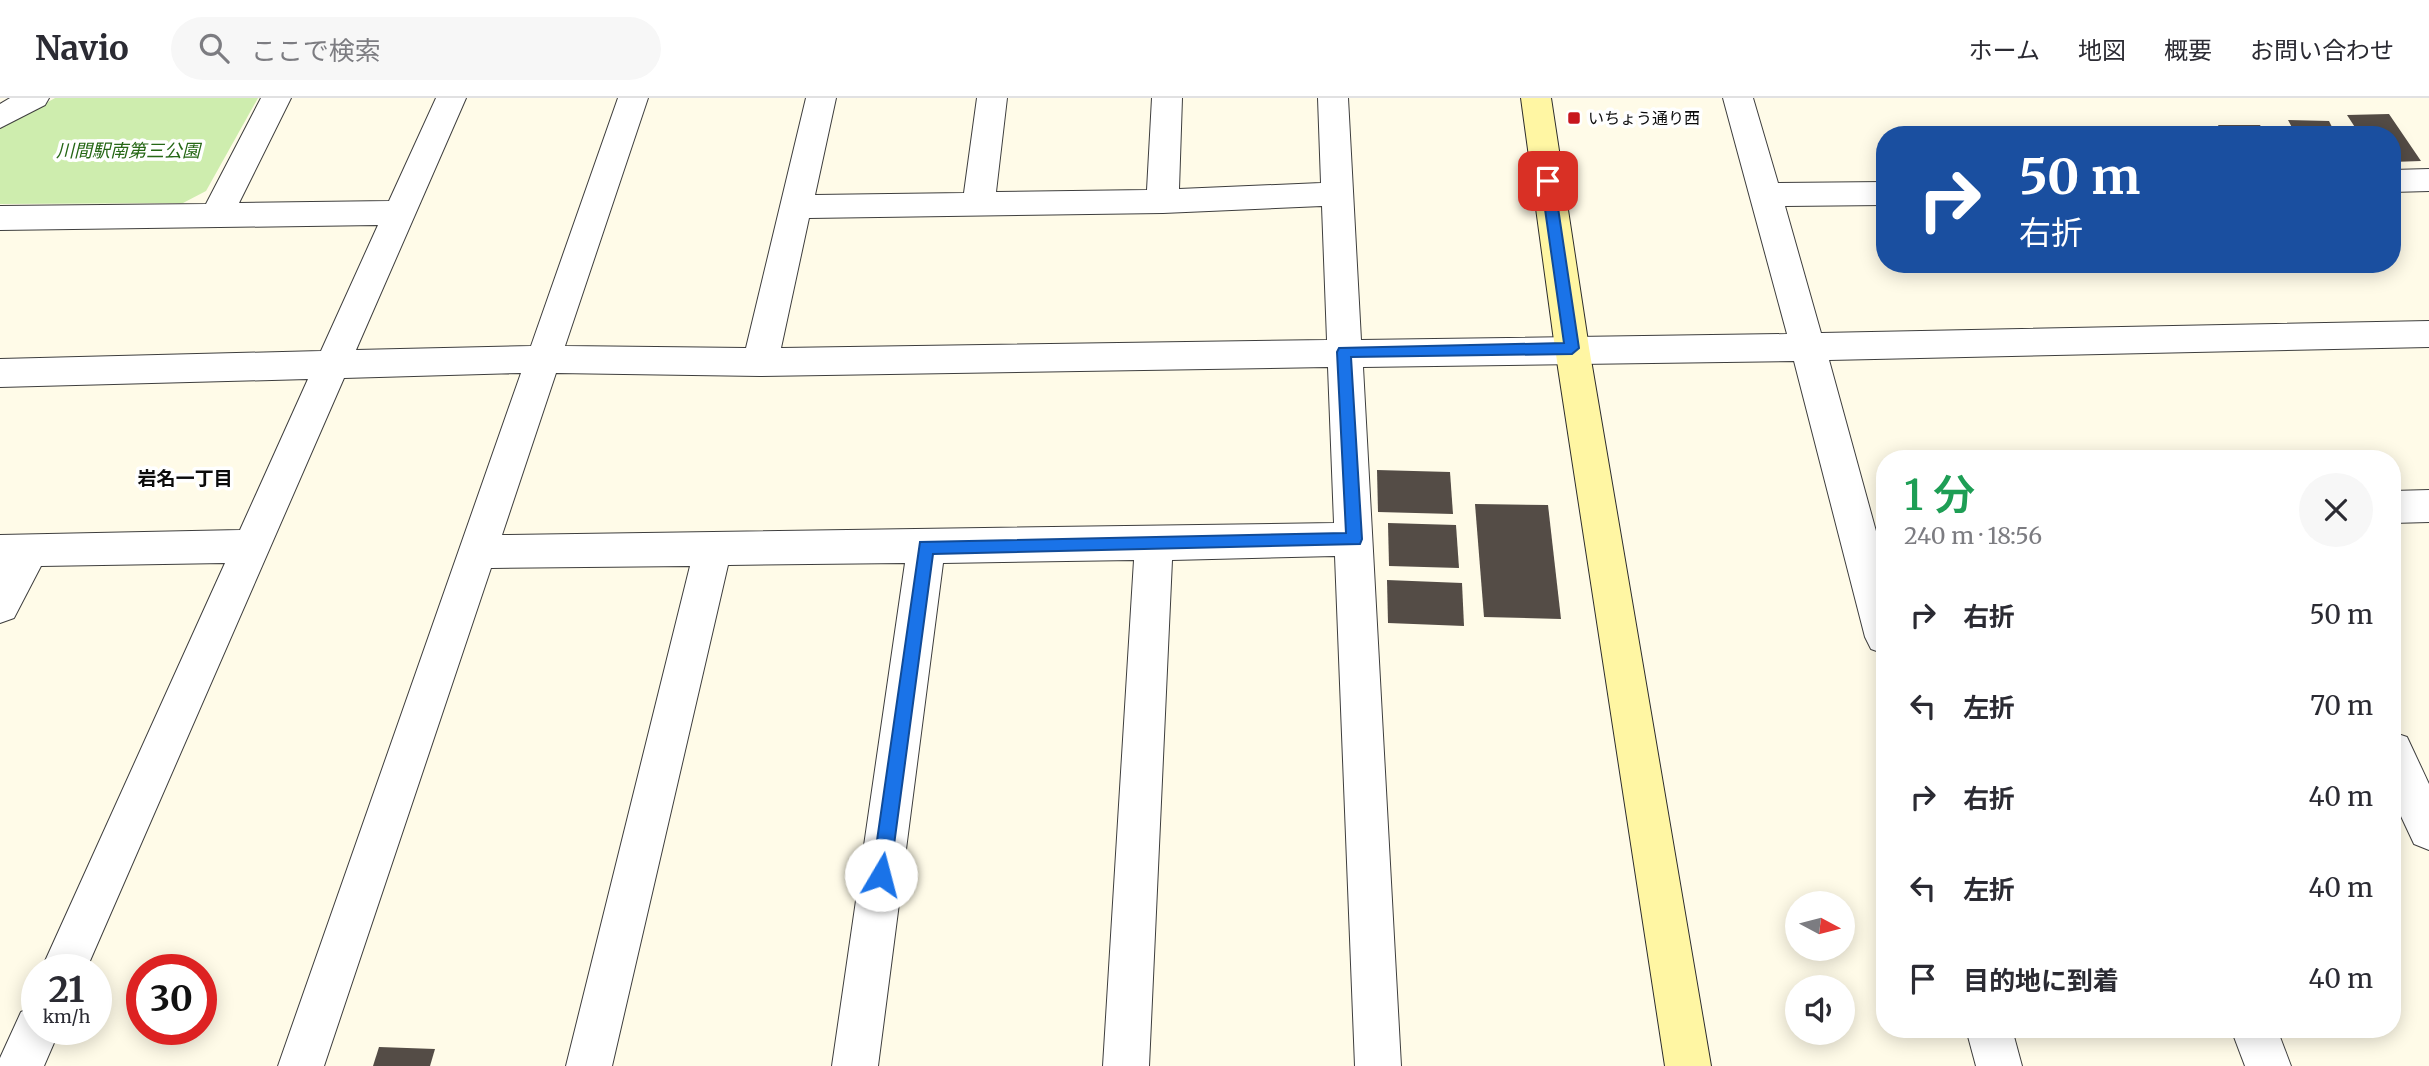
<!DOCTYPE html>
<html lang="ja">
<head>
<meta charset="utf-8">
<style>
	:root { --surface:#fff; --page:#f7f7f7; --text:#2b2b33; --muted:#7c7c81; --line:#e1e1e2 }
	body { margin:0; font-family:Merriweather,"Noto Sans JP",serif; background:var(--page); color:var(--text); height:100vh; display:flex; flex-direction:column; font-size:26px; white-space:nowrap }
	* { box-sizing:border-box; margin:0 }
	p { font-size:23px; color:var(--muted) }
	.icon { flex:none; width:38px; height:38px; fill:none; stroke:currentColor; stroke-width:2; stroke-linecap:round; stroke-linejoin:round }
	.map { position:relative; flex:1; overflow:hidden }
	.details { position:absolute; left:1876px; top:352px; width:525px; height:588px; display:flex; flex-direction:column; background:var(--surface); border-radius:28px; box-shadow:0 4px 18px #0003 }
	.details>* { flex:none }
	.hud { position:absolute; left:1876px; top:28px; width:525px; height:147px; border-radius:28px; box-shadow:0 4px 18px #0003; background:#1a4fa0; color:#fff; overflow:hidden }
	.needle { width:46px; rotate:97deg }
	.fabs { position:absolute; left:1785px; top:793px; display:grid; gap:14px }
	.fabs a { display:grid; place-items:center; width:70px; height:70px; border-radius:50%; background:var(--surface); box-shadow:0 4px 18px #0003; font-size:35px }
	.speed { position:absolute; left:21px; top:856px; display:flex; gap:14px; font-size:35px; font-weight:700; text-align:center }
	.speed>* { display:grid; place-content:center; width:91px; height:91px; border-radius:50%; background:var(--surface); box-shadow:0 4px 18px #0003; line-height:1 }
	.speed small { font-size:18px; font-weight:400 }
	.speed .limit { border:10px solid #d22; background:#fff; color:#111 }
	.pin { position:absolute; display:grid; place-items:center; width:60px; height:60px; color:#fff; margin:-30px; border-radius:14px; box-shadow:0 4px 10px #0006 }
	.me { position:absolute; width:77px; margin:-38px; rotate:8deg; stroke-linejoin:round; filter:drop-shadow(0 0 5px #0008) }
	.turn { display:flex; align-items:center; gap:24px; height:147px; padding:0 28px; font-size:32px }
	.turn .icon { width:91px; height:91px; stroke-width:2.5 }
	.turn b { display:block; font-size:49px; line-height:60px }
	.round { display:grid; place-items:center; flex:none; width:74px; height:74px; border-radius:37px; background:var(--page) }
	.overview { display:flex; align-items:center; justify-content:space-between; height:119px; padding:0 28px }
	h1 { font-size:42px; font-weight:600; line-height:52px; color:#1e9e55 }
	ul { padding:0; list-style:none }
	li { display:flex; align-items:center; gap:21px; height:91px; padding:0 28px }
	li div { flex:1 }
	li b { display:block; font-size:26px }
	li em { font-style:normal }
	header { display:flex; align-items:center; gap:42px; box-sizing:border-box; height:98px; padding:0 35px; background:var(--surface); border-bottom:2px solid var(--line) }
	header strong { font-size:33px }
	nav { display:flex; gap:38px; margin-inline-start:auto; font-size:24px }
	.search { width:490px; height:63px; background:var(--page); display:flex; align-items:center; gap:18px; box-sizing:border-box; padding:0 24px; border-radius:38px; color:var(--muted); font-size:26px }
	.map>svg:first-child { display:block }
	.green { fill:#ceedae }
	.building { fill:#544c46 }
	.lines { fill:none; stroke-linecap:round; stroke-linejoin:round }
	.street-casing { stroke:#3e3e3e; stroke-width:2 }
	.secondary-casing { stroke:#2d2d2d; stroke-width:2 }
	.street { fill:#fff; fill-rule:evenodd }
	.secondary { fill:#fff6a3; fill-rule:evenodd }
	.route { fill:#1a73e8; stroke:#114b97; stroke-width:2 }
	.poi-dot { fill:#c7161d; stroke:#fff; stroke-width:2.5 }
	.labels { text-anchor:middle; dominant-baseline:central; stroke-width:7; stroke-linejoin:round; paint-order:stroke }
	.far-poi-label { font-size:16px; fill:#0b0b0b; stroke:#fff; text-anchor:start }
	.park-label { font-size:18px; font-style:italic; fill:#266716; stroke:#fff }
	.neighbourhood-label { font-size:19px; font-weight:bold; fill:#0b0b0b; stroke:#fff }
</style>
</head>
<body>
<header>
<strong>Navio</strong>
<div class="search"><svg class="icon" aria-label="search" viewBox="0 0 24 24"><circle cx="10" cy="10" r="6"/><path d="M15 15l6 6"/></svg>ここで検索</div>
<nav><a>ホーム</a><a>地図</a><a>概要</a><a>お問い合わせ</a></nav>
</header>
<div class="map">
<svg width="2429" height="968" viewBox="0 0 2429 968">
	<rect width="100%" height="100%" fill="#fffbe8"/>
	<!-- green -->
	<path class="green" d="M55 0H258L206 93 183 105 0 106V31Z"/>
	<!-- building -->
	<g class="building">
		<path d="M2389 16 2421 63 2392 64V37H2360L2347 17Z"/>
		<path d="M2288 22 2329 23 2336 37H2296Z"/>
		<path d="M2218 27H2260L2266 37H2223Z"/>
		<path d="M1377 372 1450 374 1453 416 1378 414Z"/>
		<path d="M1475 406 1548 407 1561 521 1484 519Z"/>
		<path d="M1388 425 1456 427 1459 470 1389 468Z"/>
		<path d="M1387 482 1462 485 1464 528 1388 525Z"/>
		<path d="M379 949 435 951 430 968H373Z"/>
	</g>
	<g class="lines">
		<!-- street casing -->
		<g class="street-casing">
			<g id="street">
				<path d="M10 0H49L45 7 0 30V6Z"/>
				<path d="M261 0H291L239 105 389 103 436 0H466L356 252 531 248 618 0H648L565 248 746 250 806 0H836L815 97 964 95 977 0H1007L996 94 1147 92 1152 0H1182L1179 91 1321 85 1318 0H1348L1361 242 1787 236 1723 0H1753L1778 85 1885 84V107L1785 108 1821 235 2429 223V249L1829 262 1885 466V556L1871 551 1865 539 1794 263 1363 269 1401 968H1355L1335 458 1172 462 1149 968H1103L1134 462 943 465 878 968H832L905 465 728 467 612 968H566L690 468 491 470 324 968H278L521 275 344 280 86 872H41L225 465 41 468 14 520 0 525V437L240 432 308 281 0 289V261L321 253 378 127 0 132V108L206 106ZM1322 108 1327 242 781 250 809 120 1163 115ZM1328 269 1334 425 502 437 556 275 760 278Z"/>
				<path d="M2429 71V93L2392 94V72Z"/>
				<path d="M2429 392V424L2392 425V393Z"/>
				<path d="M2392 634 2407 639 2429 686V752L2414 746 2392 699Z"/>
				<path d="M37 907V931H60L44 968H0V960L21 914Z"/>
				<path d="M1966 931H2012L2022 968H1976Z"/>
				<path d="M2231 931H2277L2291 968H2245Z"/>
			</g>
		</g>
		<!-- secondary casing -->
		<g class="secondary-casing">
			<path id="secondary" d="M1521 0H1551L1589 250 1711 968H1665L1555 250Z"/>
		</g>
		<!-- street -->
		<use href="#street" class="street"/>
		<!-- secondary -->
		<use href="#secondary" class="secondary"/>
	</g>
	<!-- route -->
	<path class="route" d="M1548 78 1554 83 1579 250 1572 256 1351 259 1362 441 1360 446 933 456 890 777 887 783 881 786 875 783 872 777 920 444 1346 435 1337 254 1339 250 1564 245 1541 83Z"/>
	<!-- markers -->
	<rect class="poi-dot" x="1567" y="13" width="14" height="14" rx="3.5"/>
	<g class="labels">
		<!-- far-poi labels -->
		<g class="far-poi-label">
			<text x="1588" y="20">いちょう通り西</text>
		</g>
		<!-- park labels -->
		<g class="park-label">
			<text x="128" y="52">川間駅南第三公園</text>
		</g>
		<!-- neighbourhood labels -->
		<g class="neighbourhood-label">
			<text x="185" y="380">岩名一丁目</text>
		</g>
	</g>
</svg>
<div class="fabs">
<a><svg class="needle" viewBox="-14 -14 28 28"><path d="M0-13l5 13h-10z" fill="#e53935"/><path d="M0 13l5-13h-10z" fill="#7c7c81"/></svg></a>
<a><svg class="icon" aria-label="sound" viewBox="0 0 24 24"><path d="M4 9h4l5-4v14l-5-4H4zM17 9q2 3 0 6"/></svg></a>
</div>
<div class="speed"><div>21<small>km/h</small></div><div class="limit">30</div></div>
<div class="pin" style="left:1548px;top:83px;background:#d93025"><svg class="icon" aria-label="arrive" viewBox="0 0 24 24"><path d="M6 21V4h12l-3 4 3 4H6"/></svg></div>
<svg class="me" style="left:881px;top:777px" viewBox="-20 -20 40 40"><circle r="19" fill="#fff"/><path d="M0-13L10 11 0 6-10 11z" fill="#1a73e8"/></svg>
<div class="hud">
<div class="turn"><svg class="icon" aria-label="right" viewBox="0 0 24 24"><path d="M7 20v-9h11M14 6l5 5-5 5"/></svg><div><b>50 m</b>右折</div></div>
</div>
<section class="details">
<div class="overview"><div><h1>1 分</h1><p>240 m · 18:56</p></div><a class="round"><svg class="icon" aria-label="close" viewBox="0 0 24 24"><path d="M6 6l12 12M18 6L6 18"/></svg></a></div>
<ul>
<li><svg class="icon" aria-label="right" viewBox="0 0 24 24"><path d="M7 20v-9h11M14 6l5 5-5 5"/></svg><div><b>右折</b></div><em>50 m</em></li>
<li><svg class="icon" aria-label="left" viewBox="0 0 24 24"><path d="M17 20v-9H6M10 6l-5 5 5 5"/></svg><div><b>左折</b></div><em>70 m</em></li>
<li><svg class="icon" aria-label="right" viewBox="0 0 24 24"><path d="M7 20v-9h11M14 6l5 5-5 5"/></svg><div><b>右折</b></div><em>40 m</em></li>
<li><svg class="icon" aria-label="left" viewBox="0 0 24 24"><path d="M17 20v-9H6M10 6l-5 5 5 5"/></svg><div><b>左折</b></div><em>40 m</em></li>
<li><svg class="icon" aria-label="arrive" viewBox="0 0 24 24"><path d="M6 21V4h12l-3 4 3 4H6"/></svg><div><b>目的地に到着</b></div><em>40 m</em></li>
</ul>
</section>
</div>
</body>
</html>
